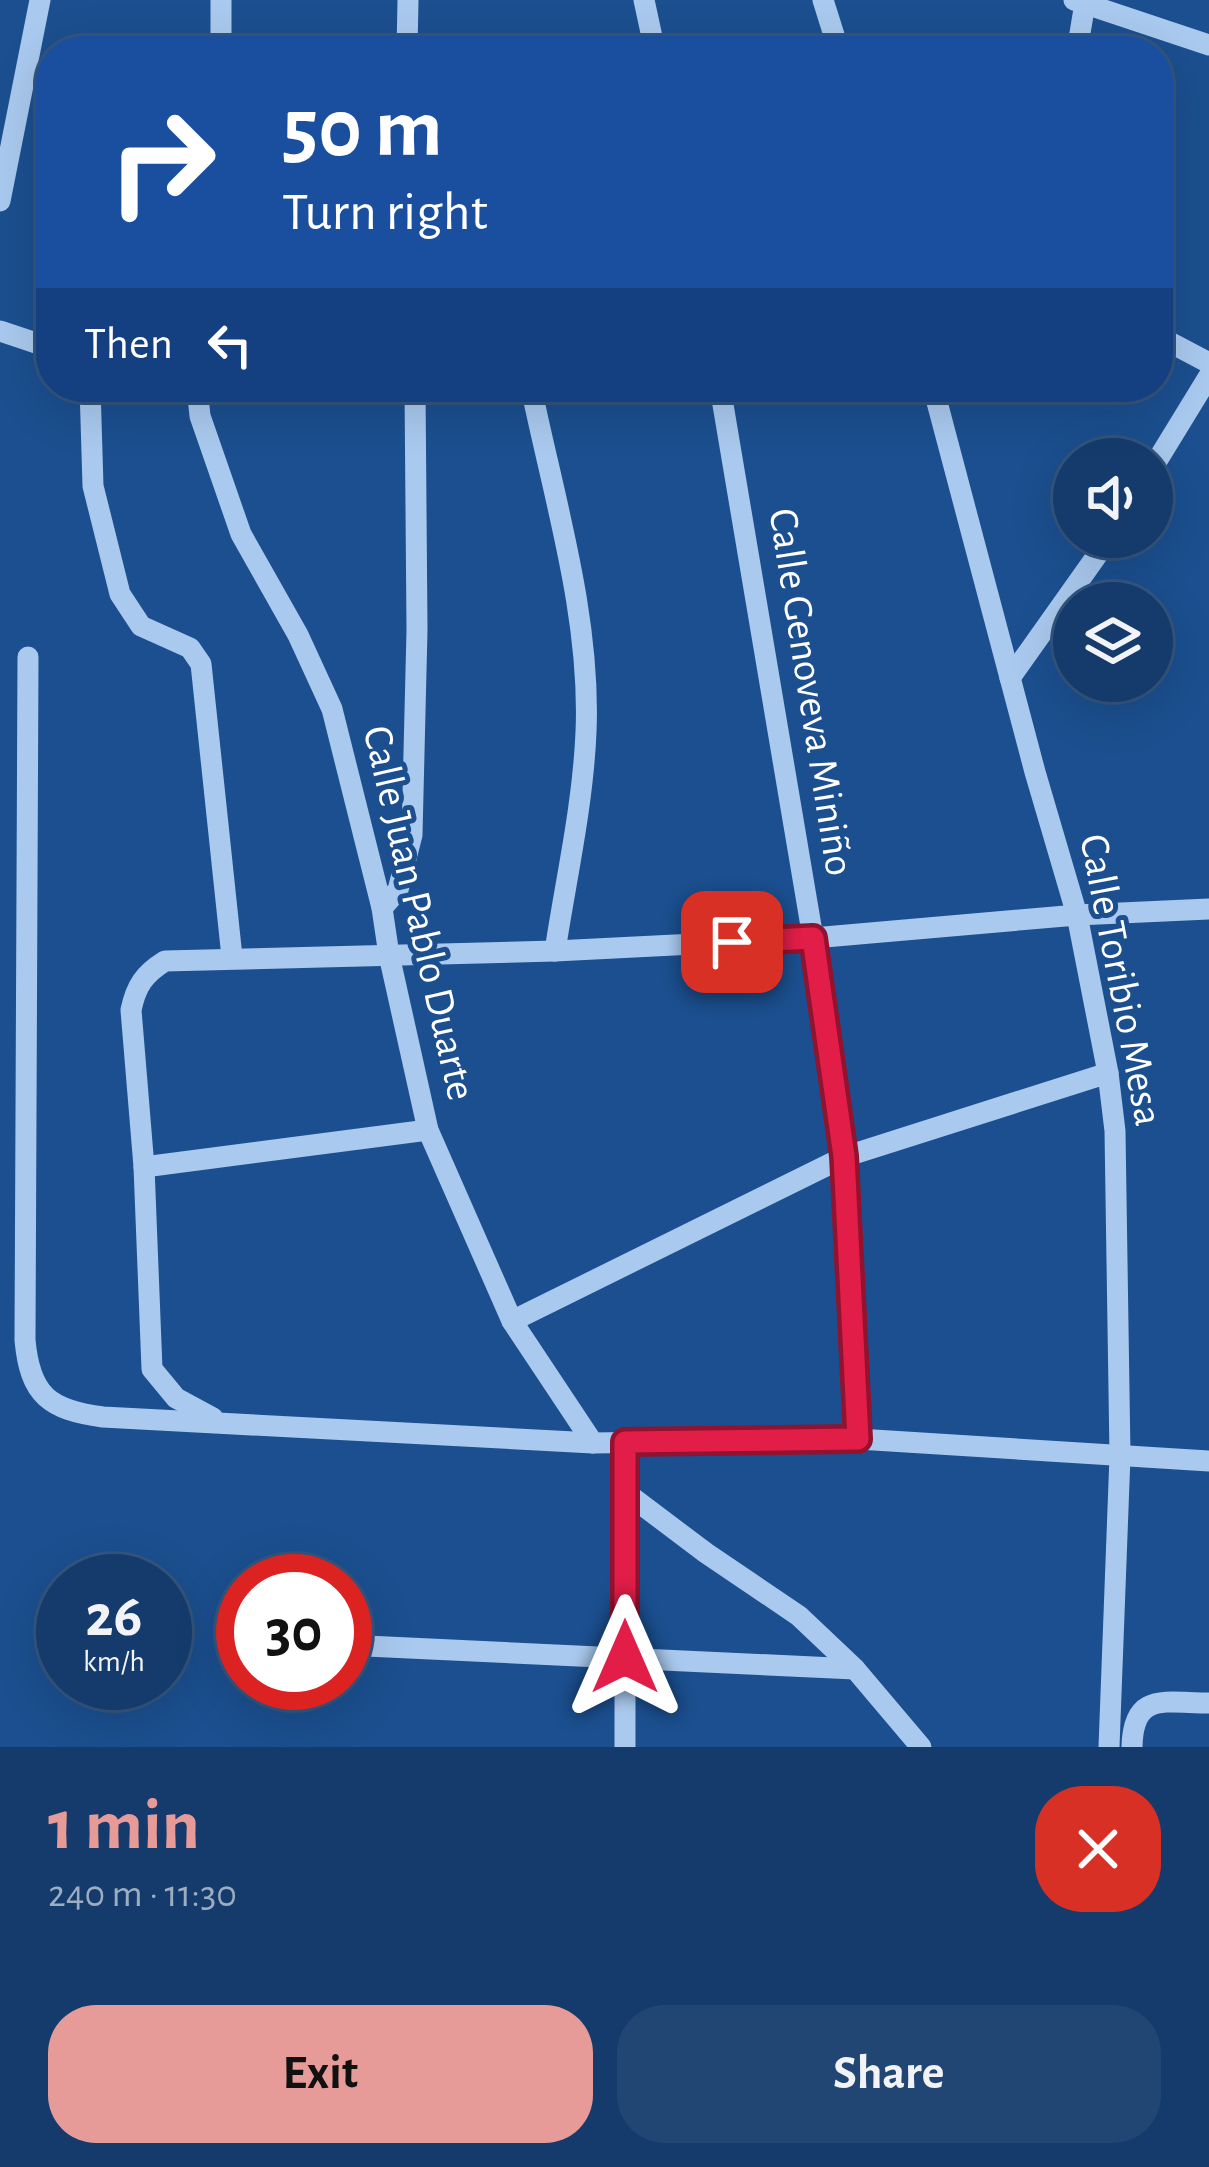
<!DOCTYPE html>
<html lang="en">
<head>
<meta charset="utf-8">
<style>
	:root { --surface:#143b6b; --page:#214673; --text:#f1f3f6; --muted:#9dadc1; --line:#33557e; --accent:#e69b98 }
	body { margin:0; font-family:"Alegreya Sans",sans-serif; background:var(--page); color:var(--text); height:100vh; display:flex; flex-direction:column; font-size:45px; white-space:nowrap }
	* { box-sizing:border-box; margin:0 }
	p { font-size:39px; color:var(--muted) }
	.icon { flex:none; width:66px; height:66px; fill:none; stroke:currentColor; stroke-width:2; stroke-linecap:round; stroke-linejoin:round }
	.map { position:relative; height:1747px; overflow:hidden }
	.panel { display:flex; flex-direction:column; background:var(--surface); flex:1 }
	.panel>* { flex:none }
	.top-card { position:absolute; left:36px; top:36px; width:1137px; height:366px; border-radius:48px; box-shadow:0 12px 48px #0002,0 0 0 3px var(--line); background:#1a4fa0; color:#fff; overflow:hidden }
	.tools { position:absolute; left:1053px; top:438px; display:grid; gap:24px }
	.tools a { display:grid; place-items:center; width:120px; height:120px; border-radius:50%; background:var(--surface); box-shadow:0 12px 48px #0002,0 0 0 3px var(--line); font-size:60px }
	.speed { position:absolute; left:36px; top:1554px; display:flex; gap:24px; font-size:60px; font-weight:700; text-align:center }
	.speed>* { display:grid; place-content:center; width:156px; height:156px; border-radius:50%; background:var(--surface); box-shadow:0 12px 48px #0002,0 0 0 3px var(--line); line-height:1 }
	.speed small { font-size:30px; font-weight:400 }
	.speed .limit { border:18px solid #d22; background:#fff; color:#111 }
	.pin { position:absolute; display:grid; place-items:center; width:102px; height:102px; color:#fff; margin:-51px; border-radius:24px; box-shadow:0 6px 18px #0006 }
	.me { position:absolute; width:132px; margin:-66px; rotate:0deg; stroke-linejoin:round; filter:drop-shadow(0 0 9px #0008) }
	.turn { display:flex; align-items:center; gap:42px; height:252px; padding:0 48px; font-size:54px }
	.turn .icon { width:156px; height:156px; stroke-width:2.5 }
	.turn b { display:block; font-size:84px; line-height:102px }
	.then { display:flex; align-items:center; height:114px; padding:0 48px; background:#0003; gap:24px; font-size:45px }
	.round { display:grid; place-items:center; flex:none; width:126px; height:126px; border-radius:48px; background:var(--page) }
	.summary { display:flex; align-items:center; justify-content:space-between; height:204px; padding:0 48px }
	h1 { font-size:72px; font-weight:600; line-height:90px; color:var(--accent) }
	.primary-button { display:flex; gap:24px; margin-top:auto; padding:24px 48px }
	.primary-button a { flex:1; height:138px; border-radius:48px; background:var(--accent); color:#111; font-size:48px; font-weight:600; line-height:138px; text-align:center }
	.primary-button a+a { background:var(--page); color:var(--text) }
	.map>svg:first-child { display:block }
	.lines { fill:none; stroke-linecap:round; stroke-linejoin:round }
	.minor { stroke:#a9c9ee; stroke-width:21 }
	.route-casing { stroke:#92132f; stroke-width:30 }
	.route { stroke:#e11d48; stroke-width:21 }
	.labels { text-anchor:middle; dominant-baseline:central; stroke-width:10; stroke-linejoin:round; paint-order:stroke }
	.street-label { font-size:42px; fill:#fff; stroke:#1b4f8f }
</style>
</head>
<body>
<div class="map">
<svg width="1209" height="1747" viewBox="0 0 1209 1747">
	<rect width="100%" height="100%" fill="#1b4f8f"/>
	<g class="lines">
		<!-- minor -->
		<g class="minor">
			<path d="M644 0 655 51"/>
			<path d="M823 0 839 51"/>
			<path d="M1074 0 1209 45"/>
			<path d="M221 51V0"/>
			<path d="M407 51 408 0"/>
			<path d="M1077 51 1085 3"/>
			<path d="M0 201 40 0"/>
			<path d="M0 331 51 348"/>
			<path d="M1158 336 1209 363"/>
			<path d="M90 387 93 486 120 594 141 626 190 648 201 664 232 957"/>
			<path d="M197 387 200 416 241 534 298 635 332 709 382 908 389 955 428 1130 512 1321 593 1443"/>
			<path d="M531 387C554 499 591 617 586 732 583 805 566 879 555 951"/>
			<path d="M720 387 813 938 844 1157 858 1439"/>
			<path d="M933 387 1035 772 1077 915 1108 1073 1115 1131 1120 1456 1109 1747"/>
			<path d="M1152 469 1209 376"/>
			<path d="M28 657 25 1340C30 1396 50 1410 103 1417L593 1443 858 1439 1209 1461"/>
			<path d="M1010 678 1110 537"/>
			<path d="M382 908 398 890 412 835 417 630 415 387"/>
			<path d="M144 1167 428 1130"/>
			<path d="M512 1321 844 1157 1108 1073"/>
			<path d="M213 1418 176 1398 152 1369 144 1167 131 1010C136 986 144 974 165 961L555 951 813 938 1077 915 1209 909"/>
			<path d="M625 1442V1747"/>
			<path d="M625 1492 706 1553 799 1616 855 1669 921 1747"/>
			<path d="M345 1645 855 1669"/>
			<path d="M1132 1747C1133 1691 1165 1703 1209 1703"/>
		</g>
	</g>
	<g class="lines">
		<!-- route casing -->
		<g class="route-casing">
			<path id="route" d="M625 1657V1442L858 1439 844 1156 813 938 732 942"/>
		</g>
		<!-- route -->
		<use href="#route" class="route"/>
	</g>
	<g class="labels">
		<!-- street labels -->
		<g class="street-label">
			<text transform="translate(811 692) rotate(81)">Calle Genoveva Miniño</text>
			<text transform="translate(419 913) rotate(77)">Calle Juan Pablo Duarte</text>
			<text transform="translate(1121 980) rotate(79)">Calle Toribio Mesa</text>
		</g>
	</g>
</svg>
<div class="tools">
<a><svg class="icon" aria-label="sound" viewBox="0 0 24 24"><path d="M4 9h4l5-4v14l-5-4H4zM17 9q2 3 0 6"/></svg></a>
<a><svg class="icon" aria-label="layers" viewBox="0 0 24 24"><path d="M12 4l9 5-9 5-9-5zM3 14l9 5 9-5"/></svg></a>
</div>
<div class="speed"><div>26<small>km/h</small></div><div class="limit">30</div></div>
<div class="pin" style="left:732px;top:942px;background:#d93025"><svg class="icon" aria-label="arrive" viewBox="0 0 24 24"><path d="M6 21V4h12l-3 4 3 4H6"/></svg></div>
<svg class="me" style="left:625px;top:1657px" viewBox="-20 -20 40 40"><path d="M0-17L14 15 0 8-14 15z" fill="#e11d48" stroke="#fff" stroke-width="4"/></svg>
<div class="top-card">
<div class="turn"><svg class="icon" aria-label="right" viewBox="0 0 24 24"><path d="M7 20v-9h11M14 6l5 5-5 5"/></svg><div><b>50 m</b>Turn right</div></div>
<div class="then">Then<svg class="icon" aria-label="left" viewBox="0 0 24 24"><path d="M17 20v-9H6M10 6l-5 5 5 5"/></svg></div>
</div>
</div>
<section class="panel">
<div class="summary"><div><h1>1 min</h1><p>240 m · 11:30</p></div><a class="round" style="background:#d93025;color:#fff"><svg class="icon" aria-label="close" viewBox="0 0 24 24"><path d="M6 6l12 12M18 6L6 18"/></svg></a></div>
<div class="primary-button"><a>Exit</a><a>Share</a></div>
</section>
</body>
</html>
